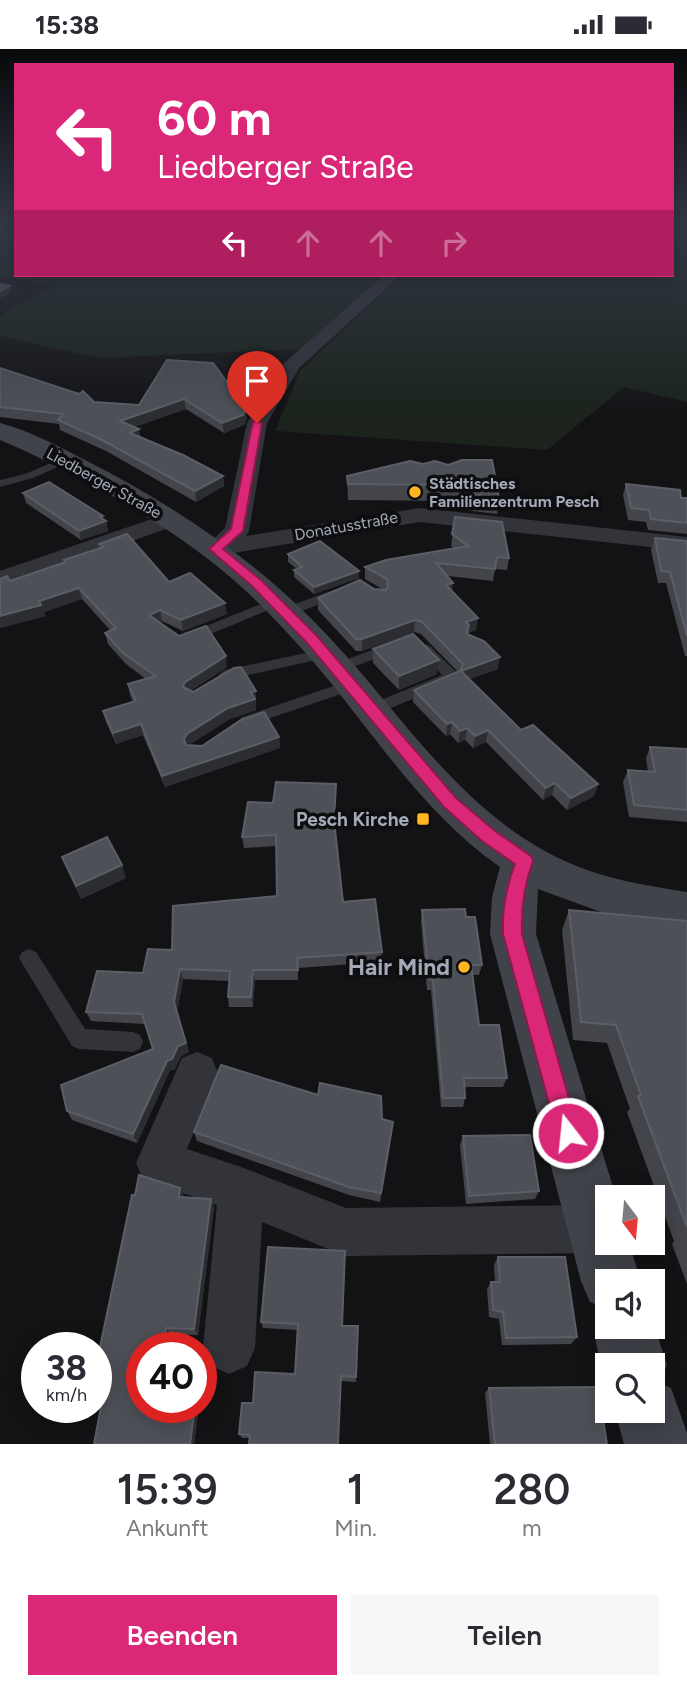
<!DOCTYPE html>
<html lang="de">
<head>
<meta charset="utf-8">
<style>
	:root { --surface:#fff; --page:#f7f7f7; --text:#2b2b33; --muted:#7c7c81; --accent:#db2777 }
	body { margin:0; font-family:Figtree,sans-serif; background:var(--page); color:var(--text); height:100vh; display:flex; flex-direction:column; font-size:26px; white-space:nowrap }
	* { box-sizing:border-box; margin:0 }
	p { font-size:23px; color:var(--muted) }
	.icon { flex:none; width:38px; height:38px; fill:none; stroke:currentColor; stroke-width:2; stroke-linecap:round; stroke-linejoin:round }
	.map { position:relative; height:1395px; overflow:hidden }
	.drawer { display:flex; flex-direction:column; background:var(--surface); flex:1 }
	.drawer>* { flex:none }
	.banner { position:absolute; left:14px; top:14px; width:660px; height:214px; border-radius:0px; box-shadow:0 4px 18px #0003; background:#db2777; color:#fff; overflow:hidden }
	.needle { width:46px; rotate:164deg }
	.fabs { position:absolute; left:595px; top:1136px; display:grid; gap:14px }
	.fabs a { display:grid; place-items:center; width:70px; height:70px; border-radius:0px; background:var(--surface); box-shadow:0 4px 18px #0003; font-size:35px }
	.speed { position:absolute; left:21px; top:1283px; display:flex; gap:14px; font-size:35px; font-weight:700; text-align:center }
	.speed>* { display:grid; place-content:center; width:91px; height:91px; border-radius:50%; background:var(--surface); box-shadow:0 4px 18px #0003; line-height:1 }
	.speed small { font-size:18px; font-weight:400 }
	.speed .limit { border:10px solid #d22; background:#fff; color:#111 }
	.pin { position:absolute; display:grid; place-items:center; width:60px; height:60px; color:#fff; margin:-72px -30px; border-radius:50% 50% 50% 0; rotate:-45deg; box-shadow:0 0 7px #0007 }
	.pin .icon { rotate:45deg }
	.me { position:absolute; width:77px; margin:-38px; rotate:344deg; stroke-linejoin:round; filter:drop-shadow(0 0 5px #0008) }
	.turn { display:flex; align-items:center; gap:24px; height:147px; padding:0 28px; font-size:32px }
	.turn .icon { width:91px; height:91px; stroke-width:2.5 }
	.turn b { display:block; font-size:49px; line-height:60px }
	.lanes { display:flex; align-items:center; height:66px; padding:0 28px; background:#0003; justify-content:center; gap:35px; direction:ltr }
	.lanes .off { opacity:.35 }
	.eta { display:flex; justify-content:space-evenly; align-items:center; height:119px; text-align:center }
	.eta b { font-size:42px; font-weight:600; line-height:49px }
	.action { display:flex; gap:14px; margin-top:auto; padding:14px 28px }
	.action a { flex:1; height:80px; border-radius:0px; background:var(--accent); color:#fff; font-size:28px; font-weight:600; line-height:80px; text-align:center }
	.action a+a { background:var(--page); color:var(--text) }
	.status { display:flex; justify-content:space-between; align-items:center; height:49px; padding:0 35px; background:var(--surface); direction:ltr }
	.status svg { height:19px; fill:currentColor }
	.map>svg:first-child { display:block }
	.green { fill:#1b231c }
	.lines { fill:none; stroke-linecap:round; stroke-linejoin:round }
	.lane { fill:#33343a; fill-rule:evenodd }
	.street { fill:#33343a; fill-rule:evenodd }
	.secondary { fill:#41434a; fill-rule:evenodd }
	.wall { fill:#43454b }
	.shaded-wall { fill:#2c2d31 }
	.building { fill:#4e5057; stroke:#5b5e66; stroke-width:2 }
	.route { fill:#db2777; stroke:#8e194d; stroke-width:2 }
	.poi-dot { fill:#ffb621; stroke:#0e0e10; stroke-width:2.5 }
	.labels { text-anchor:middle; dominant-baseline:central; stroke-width:7; stroke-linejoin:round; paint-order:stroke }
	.far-street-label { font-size:16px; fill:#a3a9b7; stroke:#0e0e10 }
	.far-poi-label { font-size:16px; font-weight:bold; fill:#a3a9b7; stroke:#0e0e10; text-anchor:start }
	.poi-label { font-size:19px; font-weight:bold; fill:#a3a9b7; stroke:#0e0e10; text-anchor:end }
	.near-poi-label { font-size:23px; font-weight:bold; fill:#a3a9b7; stroke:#0e0e10; text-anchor:end }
</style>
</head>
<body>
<div class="status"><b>15:38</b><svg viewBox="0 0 49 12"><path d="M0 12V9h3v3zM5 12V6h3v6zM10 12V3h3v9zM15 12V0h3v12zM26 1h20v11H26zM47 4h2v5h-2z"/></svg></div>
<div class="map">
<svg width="687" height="1395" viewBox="0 0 687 1395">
	<rect width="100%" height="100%" fill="#131315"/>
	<!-- green -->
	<g class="green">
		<path d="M0 173H16V226H386L300 300 99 309 0 287V267L54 237 0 227Z"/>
		<path d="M672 173H687V353L624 338 547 401 275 382 300 322 402 226H672Z"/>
	</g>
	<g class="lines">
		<!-- lane -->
		<g class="lane">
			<path d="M63 409 73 411 33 429 0 438V431L25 425Z"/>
			<path d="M336 540 341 541V547L291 566H281L279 563 281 560Z"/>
			<path d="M276 549 283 553 281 556 196 591H186L184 588 186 585Z"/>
			<path d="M391 594 398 599 396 602 337 624 330 619 332 616Z"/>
			<path d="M425 595 430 597 457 624 459 628 457 632 376 665H366L363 661 366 657 442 626 418 600Z"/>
			<path d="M325 600 332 605 330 608 225 631 218 626 225 621Z"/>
			<path d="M351 631 358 636 356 640 247 677 239 672 242 668Z"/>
			<path d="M29 900 36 903 85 980 133 983 140 986 143 993 140 1000 133 1003 79 1000 72 997 19 909 22 903Z"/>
		</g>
		<!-- street -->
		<g class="street">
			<path d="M384 226H401L299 319 267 374 249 482 246 487 420 459 687 488V502L420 473 215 507 206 505 203 500 225 479 247 374 282 316Z"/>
			<path d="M169 464 177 466 181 471 177 476 0 539V522Z"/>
			<path d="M197 1003 212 1009 218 1024 187 1100 241 1118 346 1159 596 1156 607 1161V1194H614L613 1197 596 1204 346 1207 262 1173 255 1299 247 1317 229 1325 211 1317 203 1299 217 1156 143 1130 136 1114 182 1009Z"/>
		</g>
		<!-- secondary -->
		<path class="secondary" d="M0 374C30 382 60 398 87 412 177 458 260 514 329 588 406 670 466 771 574 816 610 831 649 837 687 843V881L601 863 538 840 536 885 616 1148H607V1194H629L641 1232H607V1278H653V1273L667 1316 659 1334 671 1339 687 1384V1395H624L615 1362H653V1316H607V1326C596 1299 590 1284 601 1258L590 1253 581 1232 490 885 492 848 500 818C421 763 373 682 311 610 285 581 259 552 229 527 167 474 75 423 0 391Z"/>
	</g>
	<!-- wall -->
	<g class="wall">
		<path d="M167 311 247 369 244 376 224 384 186 360 134 378 141 389 223 427 224 437 196 453 106 402 60 381 59 375 0 368V319L94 353 139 356Z"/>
		<path d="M410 412 499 449 497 465 456 460 457 452 348 451 347 427Z"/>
		<path d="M626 435 687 449V485L648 481 646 473 628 471 623 446Z"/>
		<path d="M23 444 106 472 108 482 81 491 26 454Z"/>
		<path d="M455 468 509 509 507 521 495 520 493 532 448 527 452 543 476 581 468 584V585L498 620 469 630 521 681 598 735 594 747 567 761 552 746 543 751 486 693 473 699 465 691 458 694 450 685 446 687 413 653 414 641 458 623 421 585 414 583 362 602H356L318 561V549L374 540 384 541 365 530V518L454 499 451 497Z"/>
		<path d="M655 489 687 492V607H685L666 534H658L651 501Z"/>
		<path d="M99 495 227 565 183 582 162 572 159 573 179 587 227 618 190 642 193 643 257 653H255L256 661 230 670 188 696 202 697 279 688 280 699 165 738 143 686 116 695 106 673 103 662 133 653 130 646 128 635 146 630 126 615 108 595 105 584 110 581 82 550 44 563 45 567 0 579V530L10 532 65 514 64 511 100 499Z"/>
		<path d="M288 505 359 522V529L314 545 294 528V521L297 520 288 513Z"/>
		<path d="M373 600 437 625 399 641 373 614Z"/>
		<path d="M650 698 687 700V773L629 768 623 733 628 721 648 723 646 709Z"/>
		<path d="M336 735 334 776 343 853 382 903 381 913 298 919V931H255L253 958H229L228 948 229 932 183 930 177 963 189 1003 181 1007 175 1020 170 1021 137 1094 72 1071 67 1062 153 1000 145 975 91 972 86 963 143 924 172 901 277 847 276 797 244 799 242 788 273 754Z"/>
		<path d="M62 808 126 829 81 850Z"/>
		<path d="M422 861 466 868 482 916 479 926H473L479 976 507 1029 503 1038H464L465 1049 463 1058H441L431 941H427L421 872Z"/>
		<path d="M569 861 687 872V1235L672 1195 674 1192 627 1063 630 1060 607 994 573 991 562 881Z"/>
		<path d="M382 1070 392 1083 380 1153 349 1146 197 1092 194 1083Z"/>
		<path d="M463 1087 539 1142 535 1150 466 1155 460 1096Z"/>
		<path d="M184 1147V1149L211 1150 214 1158 198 1286 171 1285 168 1298H142V1358H199L194 1395H94L106 1331H101L96 1327V1317Z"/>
		<path d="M498 1208 577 1288 571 1295 502 1296 499 1270 489 1268 487 1240 491 1233H495L494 1216Z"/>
		<path d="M261 1273 342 1277 356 1328V1333L341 1332 249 1389H242L239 1385 253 1354 295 1325 298 1281 263 1279Z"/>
		<path d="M489 1339 607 1395H490L485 1344Z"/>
	</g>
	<!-- shaded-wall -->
	<g class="shaded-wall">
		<path d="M10 237 11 243 0 249V242Z"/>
		<path d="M184 350 186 360 122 382 120 372Z"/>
		<path d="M246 359 247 369 244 376 224 384 222 374Z"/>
		<path d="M139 380 141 390 130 384Z"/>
		<path d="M223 427 224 437 196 453 195 442Z"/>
		<path d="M103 467 104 473 106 472 108 482 81 491 79 482Z"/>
		<path d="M359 522V529L314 545V538Z"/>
		<path d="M453 534 452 546 446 536Z"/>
		<path d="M79 539 82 550 44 563 45 567 0 579V567Z"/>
		<path d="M225 554 227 565 183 582 181 571Z"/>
		<path d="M160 561 162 572 152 577 149 566Z"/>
		<path d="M478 569 476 581 468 584 466 597V573Z"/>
		<path d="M415 571 414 583 362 602V590Z"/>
		<path d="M226 607 227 618 186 645 184 634Z"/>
		<path d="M500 608 498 620 459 634 461 622Z"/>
		<path d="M439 611 437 625 399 641V627Z"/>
		<path d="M256 642V661L230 670 189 696 186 701 184 690 187 685 251 643Z"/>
		<path d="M452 673 450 685 446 687 447 675Z"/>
		<path d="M141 675 143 686 116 695 113 684Z"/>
		<path d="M467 679 465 691 458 694 460 682Z"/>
		<path d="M488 681 486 693 473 699 475 687Z"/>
		<path d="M279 688 280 699 165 738 162 727Z"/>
		<path d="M555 734 552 746 543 751 546 739Z"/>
		<path d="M598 735 594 747 567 761 571 749Z"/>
		<path d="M122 816 126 829 81 850 76 837Z"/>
		<path d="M180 920 183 930 177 963 174 953Z"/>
		<path d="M253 921 255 931 253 958 251 948Z"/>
		<path d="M186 994 189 1003 181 1007 175 1020 170 1021 137 1094 133 1085 167 1012 178 997Z"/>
		<path d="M180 1139 184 1147 183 1157 179 1148Z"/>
		<path d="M211 1150 214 1158 198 1286 194 1280Z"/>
		<path d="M166 1279 171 1285 168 1298H163Z"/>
		<path d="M195 1358H199L194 1395H190Z"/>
	</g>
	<!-- building -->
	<g class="building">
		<path d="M0 235 10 237 0 242Z"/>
		<path d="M167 311 213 314 246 359 243 366 222 374 184 350 120 372 139 380 130 384 183 406 223 427 195 442 104 392 58 371 63 365 0 358V319L79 345 83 342 94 353 139 356Z"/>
		<path d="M462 411H492L499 449 458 444 459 436 348 435 347 427 410 412 423 415 435 412 448 416Z"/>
		<path d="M49 433 103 467 100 468 106 472 79 482 23 444Z"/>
		<path d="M626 435 680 441 681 449H687V474L651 470 649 461 631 459Z"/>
		<path d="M455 468 502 473 509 509 497 508 495 520 436 514 453 534 446 536 478 569 466 573 469 576 467 585 484 592 500 608 461 622 521 681 533 676 598 735 571 749 555 734 546 739 488 681 475 687 467 679 460 682 452 673 447 675 414 641 460 622 463 615 422 573 415 571 362 590H356L318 549 360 531 374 540 386 541 388 538 387 530 365 518 386 511 468 497 452 485Z"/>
		<path d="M127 485 169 533 190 524 225 554 181 571 160 561 149 566 179 587 206 577 226 607 184 634 183 638 193 643 234 619 241 618 256 642 251 643 255 650 228 659 187 685 184 690 186 696 202 697 241 671 264 663 279 688 162 727 141 675 113 684 103 662 136 652 128 635 156 627 123 604 105 584 116 579 79 539 39 552 41 556 0 567V530L7 527 10 532 66 513 64 511 104 498 99 495Z"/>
		<path d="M655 489 687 492V587L670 523 661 522Z"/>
		<path d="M320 492 359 522 314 538 294 521 302 518 288 505Z"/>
		<path d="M413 585 439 611 399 627 373 600Z"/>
		<path d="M650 698 687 700V761L634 756 628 721 655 723Z"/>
		<path d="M276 733 336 735 334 771 343 853 375 850 382 903 297 909 298 921H253L251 948H228L230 922 180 920 174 953 186 994 178 997 172 1010 167 1012 133 1085 67 1062 61 1036 153 1000 142 965 86 963 97 922 143 924 148 900 172 901 173 857 277 847 276 786 242 788 248 753 273 754Z"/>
		<path d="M107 788 122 816 76 837 62 808Z"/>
		<path d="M465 860 466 868H475L482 916H471L479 976H499L507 1029H464L465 1049H443L433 931 429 930 422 861Z"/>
		<path d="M569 861 687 872V1178L638 1047 641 1046 616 976 581 973Z"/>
		<path d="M221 1016 318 1046 320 1034 381 1047 382 1070 393 1073 381 1144 349 1138 194 1083Z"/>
		<path d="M530 1086 539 1142 469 1147 463 1087Z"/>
		<path d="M139 1126 180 1139 179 1148 211 1150 194 1280 166 1279 163 1298H142V1358H195L190 1395H94L107 1326H96V1317L132 1146H135Z"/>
		<path d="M268 1198 345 1202 342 1277H358L356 1328 341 1327 338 1395H249L250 1386 239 1385 242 1354H253L255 1323 295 1325 298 1275 261 1273Z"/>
		<path d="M498 1208H565L577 1288 506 1289 503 1263 493 1261 491 1233H500Z"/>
		<path d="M598 1338 607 1395H495L489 1339Z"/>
	</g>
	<!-- sky -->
	<linearGradient id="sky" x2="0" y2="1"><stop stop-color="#0a0a0c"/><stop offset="0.47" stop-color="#333946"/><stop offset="1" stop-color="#333946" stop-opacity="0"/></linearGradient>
	<rect width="687" height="368" fill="url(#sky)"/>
	<!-- route -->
	<path class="route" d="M253 372 262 374 243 482 223 500 262 532 317 587 456 749 495 782 531 807 533 812C524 836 521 859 522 885L579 1084 576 1092 568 1095 560 1092 557 1084 503 885C502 861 506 838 515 815L482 792 444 758 307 594 252 537 209 500 231 480Z"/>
	<!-- markers -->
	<g class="poi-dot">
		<circle cx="415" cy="443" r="7"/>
		<rect x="416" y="763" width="14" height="14" rx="3.5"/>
		<circle cx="464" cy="918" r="7"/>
	</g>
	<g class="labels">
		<!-- far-street labels -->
		<g class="far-street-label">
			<text transform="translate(104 434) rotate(29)">Liedberger Straße</text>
			<text transform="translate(346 477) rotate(-10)">Donatusstraße</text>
		</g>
		<!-- far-poi labels -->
		<g class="far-poi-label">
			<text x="429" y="434">Städtisches<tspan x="429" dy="18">Familienzentrum Pesch</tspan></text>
		</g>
		<!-- poi labels -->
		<g class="poi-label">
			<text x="409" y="770">Pesch Kirche</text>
		</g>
		<!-- near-poi labels -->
		<g class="near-poi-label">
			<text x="450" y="918">Hair Mind</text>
		</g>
	</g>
</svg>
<div class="fabs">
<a><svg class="needle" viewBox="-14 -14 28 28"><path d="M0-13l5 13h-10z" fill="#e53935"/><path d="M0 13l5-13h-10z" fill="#7c7c81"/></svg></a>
<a><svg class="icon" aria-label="sound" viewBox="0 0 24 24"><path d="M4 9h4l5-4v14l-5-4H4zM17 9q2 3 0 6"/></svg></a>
<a><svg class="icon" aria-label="search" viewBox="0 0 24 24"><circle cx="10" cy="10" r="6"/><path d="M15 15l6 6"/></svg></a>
</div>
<div class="speed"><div>38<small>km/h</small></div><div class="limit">40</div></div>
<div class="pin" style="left:257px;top:374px;background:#d93025"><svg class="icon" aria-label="arrive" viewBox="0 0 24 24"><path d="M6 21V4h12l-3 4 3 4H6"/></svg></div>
<svg class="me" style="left:568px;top:1084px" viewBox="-20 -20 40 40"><circle r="17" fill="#db2777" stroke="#fff" stroke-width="3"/><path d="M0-11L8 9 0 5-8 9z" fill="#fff"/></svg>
<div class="banner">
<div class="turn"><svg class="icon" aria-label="left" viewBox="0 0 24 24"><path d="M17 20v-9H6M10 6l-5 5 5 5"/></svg><div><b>60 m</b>Liedberger Straße</div></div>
<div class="lanes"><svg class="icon" aria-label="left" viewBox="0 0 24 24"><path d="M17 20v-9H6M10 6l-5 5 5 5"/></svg><svg class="icon off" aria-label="ahead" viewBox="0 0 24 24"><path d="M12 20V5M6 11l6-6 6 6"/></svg><svg class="icon off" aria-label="ahead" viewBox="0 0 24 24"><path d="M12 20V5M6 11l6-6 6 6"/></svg><svg class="icon off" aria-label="right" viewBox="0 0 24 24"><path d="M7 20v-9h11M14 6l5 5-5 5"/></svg></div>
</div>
</div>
<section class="drawer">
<div class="eta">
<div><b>15:39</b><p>Ankunft</p></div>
<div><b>1</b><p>Min.</p></div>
<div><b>280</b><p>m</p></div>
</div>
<div class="action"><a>Beenden</a><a>Teilen</a></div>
</section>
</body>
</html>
